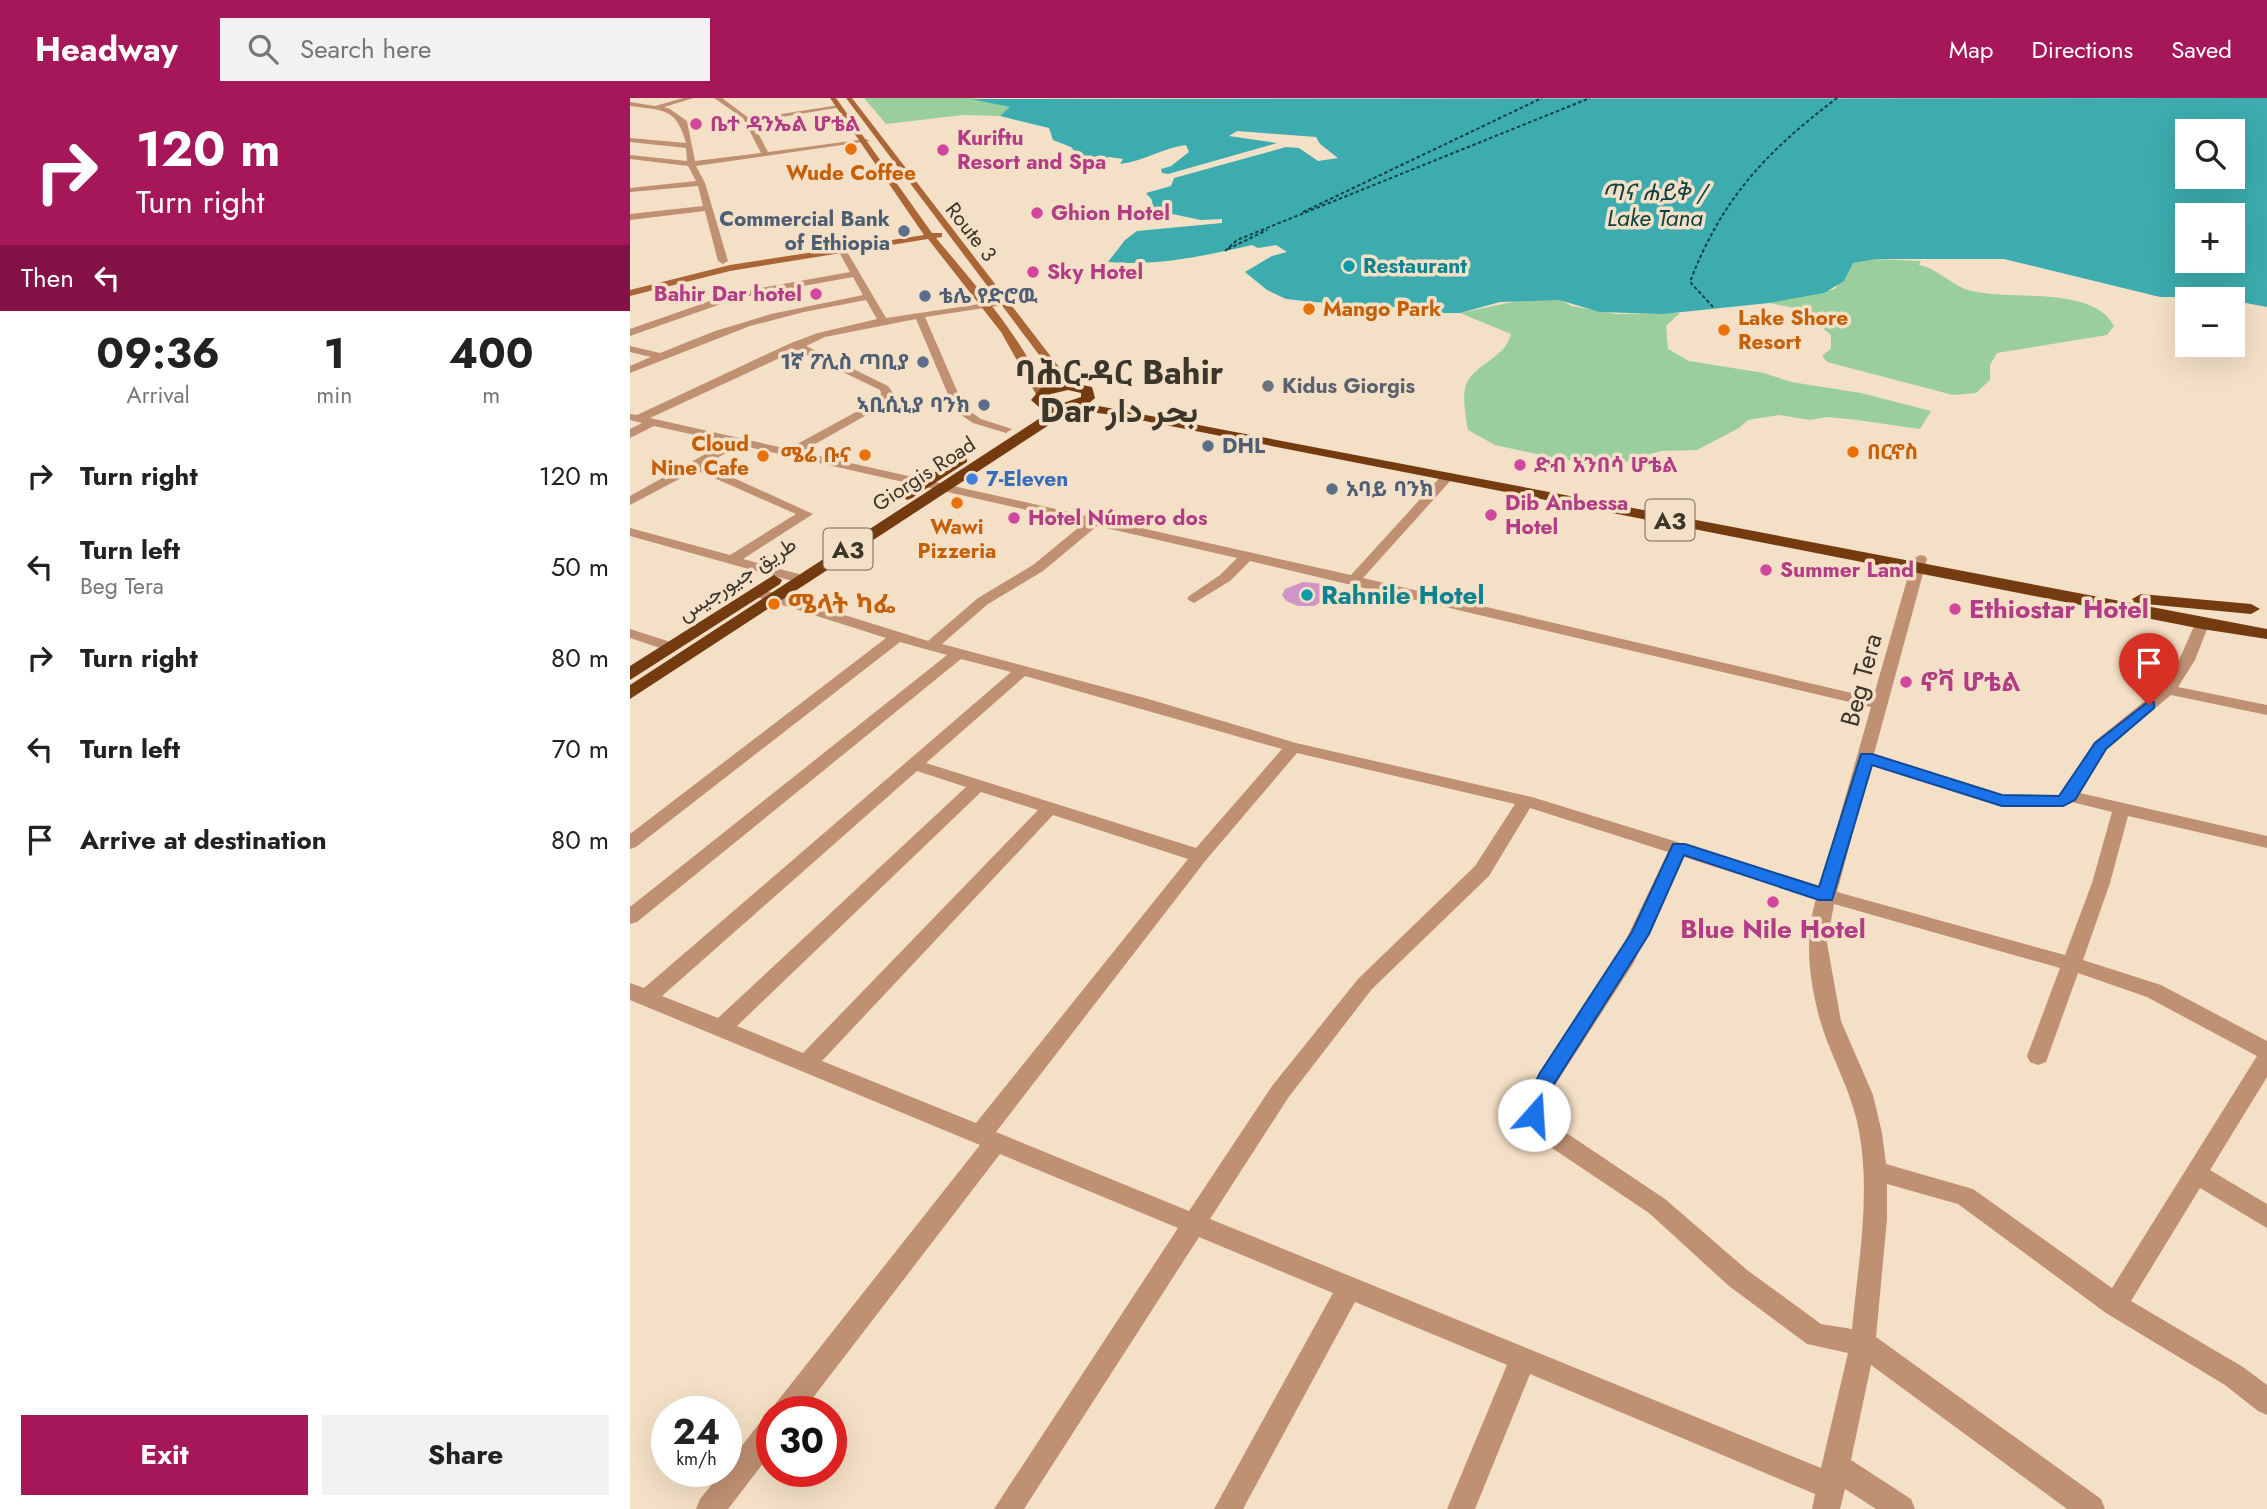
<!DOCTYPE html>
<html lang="en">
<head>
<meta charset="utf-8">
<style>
	:root { --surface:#fff; --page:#f2f2f2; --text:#222; --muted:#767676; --accent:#a51759 }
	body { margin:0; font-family:Jost,Vazirmatn,"Noto Sans Ethiopic",sans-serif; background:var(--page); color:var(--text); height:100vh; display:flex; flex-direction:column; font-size:26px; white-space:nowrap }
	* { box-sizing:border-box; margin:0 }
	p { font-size:23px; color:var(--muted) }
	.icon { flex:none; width:38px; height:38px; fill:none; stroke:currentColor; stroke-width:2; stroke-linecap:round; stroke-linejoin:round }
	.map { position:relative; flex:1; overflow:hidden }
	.side { display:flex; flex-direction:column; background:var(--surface); width:630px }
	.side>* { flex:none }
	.top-card { background:#a51759; color:#fff; overflow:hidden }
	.controls { position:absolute; left:1545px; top:21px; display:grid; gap:14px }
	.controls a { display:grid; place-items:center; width:70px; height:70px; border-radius:0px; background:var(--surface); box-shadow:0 7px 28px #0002; font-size:35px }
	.speed { position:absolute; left:21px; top:1298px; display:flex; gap:14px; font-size:35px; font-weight:700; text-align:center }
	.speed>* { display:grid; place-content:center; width:91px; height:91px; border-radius:50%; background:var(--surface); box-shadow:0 7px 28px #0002; line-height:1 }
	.speed small { font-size:18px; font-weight:400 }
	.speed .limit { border:10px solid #d22; background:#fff; color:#111 }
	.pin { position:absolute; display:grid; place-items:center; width:60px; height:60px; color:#fff; margin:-72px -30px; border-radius:50% 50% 50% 0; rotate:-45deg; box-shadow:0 0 7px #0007 }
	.pin .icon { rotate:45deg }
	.me { position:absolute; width:77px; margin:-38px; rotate:19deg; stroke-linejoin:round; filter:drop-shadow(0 0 5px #0008) }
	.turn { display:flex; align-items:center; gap:24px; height:147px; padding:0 21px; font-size:32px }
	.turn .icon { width:91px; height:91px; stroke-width:2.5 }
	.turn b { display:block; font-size:49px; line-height:60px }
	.then { display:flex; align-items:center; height:66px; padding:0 21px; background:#0003; gap:14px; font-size:26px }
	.eta { display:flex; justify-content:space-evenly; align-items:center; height:119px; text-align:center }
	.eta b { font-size:42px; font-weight:700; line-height:49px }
	.button { display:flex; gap:14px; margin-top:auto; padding:14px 21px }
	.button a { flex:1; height:80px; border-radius:0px; background:var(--accent); color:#fff; font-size:28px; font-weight:700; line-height:80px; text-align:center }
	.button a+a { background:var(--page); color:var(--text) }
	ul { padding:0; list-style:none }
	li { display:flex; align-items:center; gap:21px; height:91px; padding:0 21px }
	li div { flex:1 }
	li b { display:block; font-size:26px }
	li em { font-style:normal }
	header { display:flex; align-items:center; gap:42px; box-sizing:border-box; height:98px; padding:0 35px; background:var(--accent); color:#fff }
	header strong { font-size:33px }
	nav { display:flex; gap:38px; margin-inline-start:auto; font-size:24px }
	.search { width:490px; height:63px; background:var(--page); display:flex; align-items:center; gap:18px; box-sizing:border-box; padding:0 24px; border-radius:0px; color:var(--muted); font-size:26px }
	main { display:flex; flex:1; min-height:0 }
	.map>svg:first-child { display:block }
	.green { fill:#9bce9d }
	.water { fill:#3cacae; fill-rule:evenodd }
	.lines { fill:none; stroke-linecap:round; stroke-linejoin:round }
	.ferry { stroke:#0e4142; stroke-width:2; stroke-dasharray:3.5 2.5; stroke-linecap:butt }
	.building { fill:#d094c7 }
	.street { fill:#c09073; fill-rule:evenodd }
	.secondary { fill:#ab6638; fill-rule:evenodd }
	.highway { fill:#743b11; fill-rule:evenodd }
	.route { fill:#1a73e8; stroke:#114b97; stroke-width:2 }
	.hotel-dot { fill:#d1479c; stroke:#f4e0c6; stroke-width:2.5 }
	.food-dot { fill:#e8710a; stroke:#f4e0c6; stroke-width:2.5 }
	.service-dot { fill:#5c6f8a; stroke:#f4e0c6; stroke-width:2.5 }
	.culture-dot { fill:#0f9aa8; stroke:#f4e0c6; stroke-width:2.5 }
	.worship-dot { fill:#6b7280; stroke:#f4e0c6; stroke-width:2.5 }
	.shop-dot { fill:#3f7fe0; stroke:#f4e0c6; stroke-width:2.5 }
	.labels { text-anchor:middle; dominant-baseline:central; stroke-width:7; stroke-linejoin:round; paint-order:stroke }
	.far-hotel-label { font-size:21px; font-weight:bold; fill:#b23c85; stroke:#f4e0c6; text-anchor:start }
	.far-food-label { font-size:21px; font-weight:bold; fill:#c56008; stroke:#f4e0c6; text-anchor:start }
	.far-service-label { font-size:21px; font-weight:bold; fill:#4e5e75; stroke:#f4e0c6; text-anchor:end }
	.far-street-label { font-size:21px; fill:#3c352a; stroke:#f4e0c6 }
	.far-culture-label { font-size:21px; font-weight:bold; fill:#0d838f; stroke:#f4e0c6; text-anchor:start }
	.far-worship-label { font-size:21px; font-weight:bold; fill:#5b616d; stroke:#f4e0c6; text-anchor:start }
	.far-shop-label { font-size:21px; font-weight:bold; fill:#366cbe; stroke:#f4e0c6; text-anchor:start }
	.far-water-label { font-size:23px; font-style:italic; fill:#0e4142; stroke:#f4e0c6 }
	.shield { fill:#f4e0c6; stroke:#736859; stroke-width:2 }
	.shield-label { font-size:24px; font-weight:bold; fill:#3c352a }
	.culture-label { font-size:26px; font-weight:bold; fill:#0d838f; stroke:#f4e0c6; text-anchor:start }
	.food-label { font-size:26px; font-weight:bold; fill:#c56008; stroke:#f4e0c6; text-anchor:start }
	.hotel-label { font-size:26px; font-weight:bold; fill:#b23c85; stroke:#f4e0c6; text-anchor:start }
	.street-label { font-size:26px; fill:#3c352a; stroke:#f4e0c6 }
	.far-town-label { font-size:33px; font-weight:bold; fill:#3c352a; stroke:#f4e0c6 }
</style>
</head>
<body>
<header>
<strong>Headway</strong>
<div class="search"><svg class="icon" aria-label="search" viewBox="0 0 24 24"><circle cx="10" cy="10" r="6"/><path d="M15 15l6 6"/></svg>Search here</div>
<nav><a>Map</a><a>Directions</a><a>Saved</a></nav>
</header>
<main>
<section class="side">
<div class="top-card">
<div class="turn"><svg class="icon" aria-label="right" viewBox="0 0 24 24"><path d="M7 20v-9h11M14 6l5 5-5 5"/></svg><div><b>120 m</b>Turn right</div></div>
<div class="then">Then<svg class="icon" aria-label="left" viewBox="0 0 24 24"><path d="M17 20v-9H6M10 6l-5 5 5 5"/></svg></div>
</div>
<div class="eta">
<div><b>09:36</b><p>Arrival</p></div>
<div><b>1</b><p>min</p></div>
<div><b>400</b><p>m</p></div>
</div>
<ul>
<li><svg class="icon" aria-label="right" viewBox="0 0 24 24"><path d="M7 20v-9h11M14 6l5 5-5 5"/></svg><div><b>Turn right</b></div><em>120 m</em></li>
<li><svg class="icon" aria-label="left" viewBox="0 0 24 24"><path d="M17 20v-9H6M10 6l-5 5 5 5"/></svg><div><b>Turn left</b><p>Beg Tera</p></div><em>50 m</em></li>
<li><svg class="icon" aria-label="right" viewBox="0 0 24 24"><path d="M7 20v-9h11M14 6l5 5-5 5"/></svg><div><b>Turn right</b></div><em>80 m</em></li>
<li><svg class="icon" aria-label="left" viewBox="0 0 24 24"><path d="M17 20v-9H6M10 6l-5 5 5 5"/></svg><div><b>Turn left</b></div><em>70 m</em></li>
<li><svg class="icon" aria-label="arrive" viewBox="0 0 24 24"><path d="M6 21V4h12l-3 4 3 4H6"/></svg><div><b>Arrive at destination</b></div><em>80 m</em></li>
</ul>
<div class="button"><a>Exit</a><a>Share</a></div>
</section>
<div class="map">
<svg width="1637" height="1411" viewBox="0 0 1637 1411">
	<rect width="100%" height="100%" fill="#f4e0c6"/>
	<!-- green -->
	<g class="green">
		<path d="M234 0H341L381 9 370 18 333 17 256 26Z"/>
		<path d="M1247 161 1291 163 1289 167C1309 171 1323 189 1342 193 1381 203 1462 187 1484 228L1477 237 1367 255 1360 267V282L1346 295 1323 297 1197 264 1192 258 1201 251V237L1169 211 1139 205 1205 191 1223 165Z"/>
		<path d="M892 202H930L942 208 986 216 1050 215 1036 228 1038 251 1059 263 1134 275 1161 284 1231 295 1301 313 1290 331 1227 322 1197 319 1180 322 1149 317 1118 322 1109 330 1067 352 1031 353 991 365 934 362 865 347 838 332C836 318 830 294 839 281 852 263 875 259 881 236L830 215Z"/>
	</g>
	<!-- water -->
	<path class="water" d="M1637 0V209L1584 199H1530L1374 161H1247L1223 165 1214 183 1194 195 1139 205 1033 216 970 214 929 202 870 204 830 215H805L780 210 683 204 656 201 637 192 615 174 642 158 657 154 646 147 628 150 622 147C574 158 530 168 478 164L495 142 507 133 592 125V121L571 122 523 112 522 102 516 95 541 88 544 80 656 49 669 50 688 63 708 60 690 46 686 39 607 33 599 38 647 45 538 76 532 75 531 71 541 68 559 54 556 47C533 50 514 63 490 66L493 61 480 59 454 64 441 49 423 42 419 30 370 18 380 9 341 1ZM1558 33H1603V79H1558ZM1558 117H1603V163H1558Z"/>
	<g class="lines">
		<!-- ferry -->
		<g class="ferry">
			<path d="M673 114 912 0"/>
			<path d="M598 151 637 132"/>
			<path d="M595 153 607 142 960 0"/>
			<path d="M1083 209 1060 184C1092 100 1136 54 1207 0"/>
		</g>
	</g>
	<!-- building -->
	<path class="building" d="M673 484 694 486 698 490 700 498 684 508H668L656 503 652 497 655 491Z"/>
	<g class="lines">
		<!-- street -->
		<g class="street">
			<path d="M53 0H64L34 9 40 11 57 23 65 63 131 55 113 20 84 0H92L120 21 209 7 212 9 122 24 138 54 236 41 240 43 66 68 75 85 98 163 93 166 88 163 75 113 0 122V116L73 108 68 88 0 94V90L66 83 58 68 0 61V57L57 63 56 50 0 44V40L56 45C46 9 34 13 0 8V4L25 8Z"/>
			<path d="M212 149 216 152 256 220 377 202 379 204 374 207 295 219 334 309 351 321 382 331 376 335 343 325 325 313 286 221 195 239 176 248 258 288 263 295 256 306 171 354 721 477 814 375H822V381L733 480 1243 600 1283 461 1290 457 1295 458 1297 461 1244 656 1373 697H1429L1433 694 1464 644 1532 589 1549 562 1565 526 1572 522 1577 523 1579 526 1565 562 1548 589 1637 607V617L1541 597 1476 651 1450 695 1637 738V750L1498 718 1480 785 1453 862 1531 887 1637 943V979L1580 1072 1637 1106V1130L1570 1090 1501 1203 1613 1269 1637 1287V1317L1628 1313 1595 1287 1476 1215 1328 1106 1257 1086V1121L1246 1239 1471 1401 1475 1411H1437L1241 1267 1221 1362 1281 1401 1285 1411H1246L1215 1391 1210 1411H1182L1185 1396 900 1276 845 1411H817L877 1267 725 1204 613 1411H584L703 1195 569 1139 394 1411H364L548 1130 370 1056 172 1314H142L146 1305 350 1047 0 902V885L14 890 381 574 331 561 7 824 0 826V809L317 557 270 544 6 749 0 751V736L256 540 121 497V491H131L298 543 348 500 403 467 454 425 110 347 75 367 183 416 113 461 176 478V484H166L0 438V430L100 457 166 416 66 372 0 407V398L97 344 24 328 0 340V331L12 325 0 322V316L7 317 161 245 188 235 247 221 236 202 174 214 120 228 0 275V268L21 259 0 254V248L30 255 85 233 141 216 233 197 223 179 108 200 0 238V231L103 195 220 174 208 152ZM167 252 250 292 251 295 248 302 158 351 20 320ZM467 428 607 460 590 477 559 498 557 501 564 505 600 483 620 463 1241 609 1190 788 902 699 666 645 515 600 312 546 358 506 413 473ZM395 578 652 651 566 750 296 665ZM667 655 885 706 845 768 728 881 642 988 559 1113 366 1034 576 762ZM1241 666 1372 709H1433L1442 704 1482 714 1462 785 1435 857 1207 794ZM287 673 336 689 88 920 32 898ZM351 694 408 712 173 955 107 928ZM900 710 1038 754 988 858 909 975 893 1006V1017L913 1044 1019 1115 1099 1188 1177 1246 1218 1255 1191 1370 580 1121 658 1000 742 891 859 778ZM423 717 558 761 346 1025 192 963ZM1054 759 1186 801C1174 842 1179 881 1190 922 1201 960 1222 993 1229 1033 1241 1098 1228 1166 1222 1231L1191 1226 1117 1172 1035 1101 929 1030 915 1014V1006L925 987 1003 866ZM1204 806 1430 870 1397 958 1400 964 1408 967 1416 964 1448 875 1517 899 1627 958 1482 1190 1343 1091 1256 1066 1252 1035 1243 997 1211 923 1197 845Z"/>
			<path d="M0 531 47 546 50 549 42 554 0 540Z"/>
			<path d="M142 1319V1354L98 1411H66L70 1401 92 1374H96V1368L132 1322Z"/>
		</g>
		<!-- secondary -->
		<g class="secondary">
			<path d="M200 0H206L302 135H312V139L306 140C347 189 390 237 417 296L415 298H407L371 234 298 141 100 173 0 198V192L100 167 294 137Z"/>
			<path d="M216 0H222L442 286V290H434Z"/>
		</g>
		<!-- highway -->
		<g class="highway">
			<path d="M438 284 462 289 465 300 458 306 1637 531V541L1572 531 484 317 442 312 0 601V587L421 313 409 309 401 302 411 290ZM438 292 451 295V299L433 305 416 301 421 296Z"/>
			<path d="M332 357 337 358V364L282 400 277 402 269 397Z"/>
			<path d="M144 477 152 482 150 486 0 582V568Z"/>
			<path d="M1511 496 1621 506 1630 511 1621 516 1505 505 1502 501Z"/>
		</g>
	</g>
	<!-- route -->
	<path class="route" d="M1519 603 1524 604V610L1476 651 1445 702 1433 708H1372L1242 667 1202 802H1189L1054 757 1019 836 924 986 914 1006 911 1023 904 1026 897 1023 894 1006 910 975 1002 834 1043 746H1055L1189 789 1231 656H1242L1372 697 1429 698 1465 645Z"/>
	<!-- markers -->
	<g class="hotel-dot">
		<circle cx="66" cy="26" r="7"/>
		<circle cx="313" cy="52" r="7"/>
		<circle cx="407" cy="115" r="7"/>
		<circle cx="403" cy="174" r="7"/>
		<circle cx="186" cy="196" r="7"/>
		<circle cx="890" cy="367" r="7"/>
		<circle cx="861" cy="417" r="7"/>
		<circle cx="384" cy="420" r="7"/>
		<circle cx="1136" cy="472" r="7"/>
		<circle cx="1325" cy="511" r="7"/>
		<circle cx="1276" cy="584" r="7"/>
		<circle cx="1143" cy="804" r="7"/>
	</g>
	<g class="food-dot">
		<circle cx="221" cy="51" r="7"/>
		<circle cx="679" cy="211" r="7"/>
		<circle cx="1094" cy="232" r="7"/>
		<circle cx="1223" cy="354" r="7"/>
		<circle cx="235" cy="357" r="7"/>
		<circle cx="133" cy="358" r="7"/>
		<circle cx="327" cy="405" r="7"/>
		<circle cx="144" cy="506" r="7"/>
	</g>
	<g class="service-dot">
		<circle cx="274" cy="133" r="7"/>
		<circle cx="295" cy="198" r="7"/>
		<circle cx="293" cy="264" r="7"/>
		<circle cx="354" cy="307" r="7"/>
		<circle cx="578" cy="348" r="7"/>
		<circle cx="702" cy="391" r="7"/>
	</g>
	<g class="culture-dot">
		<circle cx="719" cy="168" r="7"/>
		<circle cx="677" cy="497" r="7"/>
	</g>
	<circle class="worship-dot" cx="638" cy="288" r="7"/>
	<circle class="shop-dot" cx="342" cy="381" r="7"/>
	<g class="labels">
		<!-- far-hotel labels -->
		<g class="far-hotel-label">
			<text x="80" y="26">ቤተ ዳንኤል ሆቴል</text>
			<text x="327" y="40">Kuriftu<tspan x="327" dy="24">Resort and Spa</tspan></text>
			<text x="421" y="115">Ghion Hotel</text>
			<text x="417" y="174">Sky Hotel</text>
			<text x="172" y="196" text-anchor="end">Bahir Dar hotel</text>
			<text x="904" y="367">ድብ አንበሳ ሆቴል</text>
			<text x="875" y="405">Dib Anbessa<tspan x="875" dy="24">Hotel</tspan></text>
			<text x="398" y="420">Hotel Número dos</text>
			<text x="1150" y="472">Summer Land</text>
		</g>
		<!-- far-food labels -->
		<g class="far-food-label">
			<text x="221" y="75" text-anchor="middle">Wude Coffee</text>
			<text x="693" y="211">Mango Park</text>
			<text x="1108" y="220">Lake Shore<tspan x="1108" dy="24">Resort</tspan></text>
			<text x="119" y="346" text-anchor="end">Cloud<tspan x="119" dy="24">Nine Cafe</tspan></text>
			<text x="1237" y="354">በርኖስ</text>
			<text x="221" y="357" text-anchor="end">ሜሬ ቡና</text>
			<text x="327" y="429" text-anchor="middle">Wawi<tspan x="327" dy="24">Pizzeria</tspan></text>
		</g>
		<!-- far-service labels -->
		<g class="far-service-label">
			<text x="260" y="121">Commercial Bank<tspan x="260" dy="24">of Ethiopia</tspan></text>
			<text x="309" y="198" text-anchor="start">ቴሌ የድሮዉ</text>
			<text x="279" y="264">1ኛ ፖሊስ ጣቢያ</text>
			<text x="340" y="307">ኣቢሲኒያ ባንክ</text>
			<text x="592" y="348" text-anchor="start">DHL</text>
			<text x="716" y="391" text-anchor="start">አባይ ባንክ</text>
		</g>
		<!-- far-street labels -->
		<g class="far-street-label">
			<text transform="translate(341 134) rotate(52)">Route 3</text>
			<text transform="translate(294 376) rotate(-33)">Giorgis Road</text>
			<text transform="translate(107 481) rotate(-33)">طريق جيورجيس</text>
		</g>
		<!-- far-culture labels -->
		<g class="far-culture-label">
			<text x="733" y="168">Restaurant</text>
		</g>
		<!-- far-worship labels -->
		<g class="far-worship-label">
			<text x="652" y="288">Kidus Giorgis</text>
		</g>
		<!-- far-shop labels -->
		<g class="far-shop-label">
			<text x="356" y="381">7-Eleven</text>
		</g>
		<!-- far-water labels -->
		<g class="far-water-label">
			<text x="1025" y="94">ጣና ሐይቅ /<tspan x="1025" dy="26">Lake Tana</tspan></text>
		</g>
		<!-- shield labels -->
		<g class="shield">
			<rect x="1015.5" y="401.5" width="49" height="41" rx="5"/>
			<rect x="193.5" y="430.5" width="49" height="41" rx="5"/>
		</g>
		<g class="shield-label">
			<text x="1040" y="422">A3</text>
			<text x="218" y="451">A3</text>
		</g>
		<!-- culture labels -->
		<g class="culture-label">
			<text x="691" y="497">Rahnile Hotel</text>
		</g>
		<!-- food labels -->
		<g class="food-label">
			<text x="158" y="506">ሜላት ካፌ</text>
		</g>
		<!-- hotel labels -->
		<g class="hotel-label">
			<text x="1339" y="511">Ethiostar Hotel</text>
			<text x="1290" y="584">ኖቫ ሆቴል</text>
			<text x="1143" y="831" text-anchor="middle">Blue Nile Hotel</text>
		</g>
		<!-- street labels -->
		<g class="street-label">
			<text transform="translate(1231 582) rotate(-75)">Beg Tera</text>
		</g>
		<!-- far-town labels -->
		<g class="far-town-label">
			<text x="489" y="274">ባሕር-ዳር Bahir<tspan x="489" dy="38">Dar بحر دار</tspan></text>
		</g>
	</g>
</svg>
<div class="controls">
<a><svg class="icon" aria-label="search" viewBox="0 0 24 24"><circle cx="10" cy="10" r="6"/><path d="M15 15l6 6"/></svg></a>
<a>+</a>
<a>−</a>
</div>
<div class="speed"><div>24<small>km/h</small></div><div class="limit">30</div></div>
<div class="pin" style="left:1519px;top:607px;background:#d93025"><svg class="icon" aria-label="arrive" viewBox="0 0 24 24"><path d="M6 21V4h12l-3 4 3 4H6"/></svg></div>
<svg class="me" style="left:904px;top:1017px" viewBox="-20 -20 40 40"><circle r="19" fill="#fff"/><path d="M0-13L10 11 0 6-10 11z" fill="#1a73e8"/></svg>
</div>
</main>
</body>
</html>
